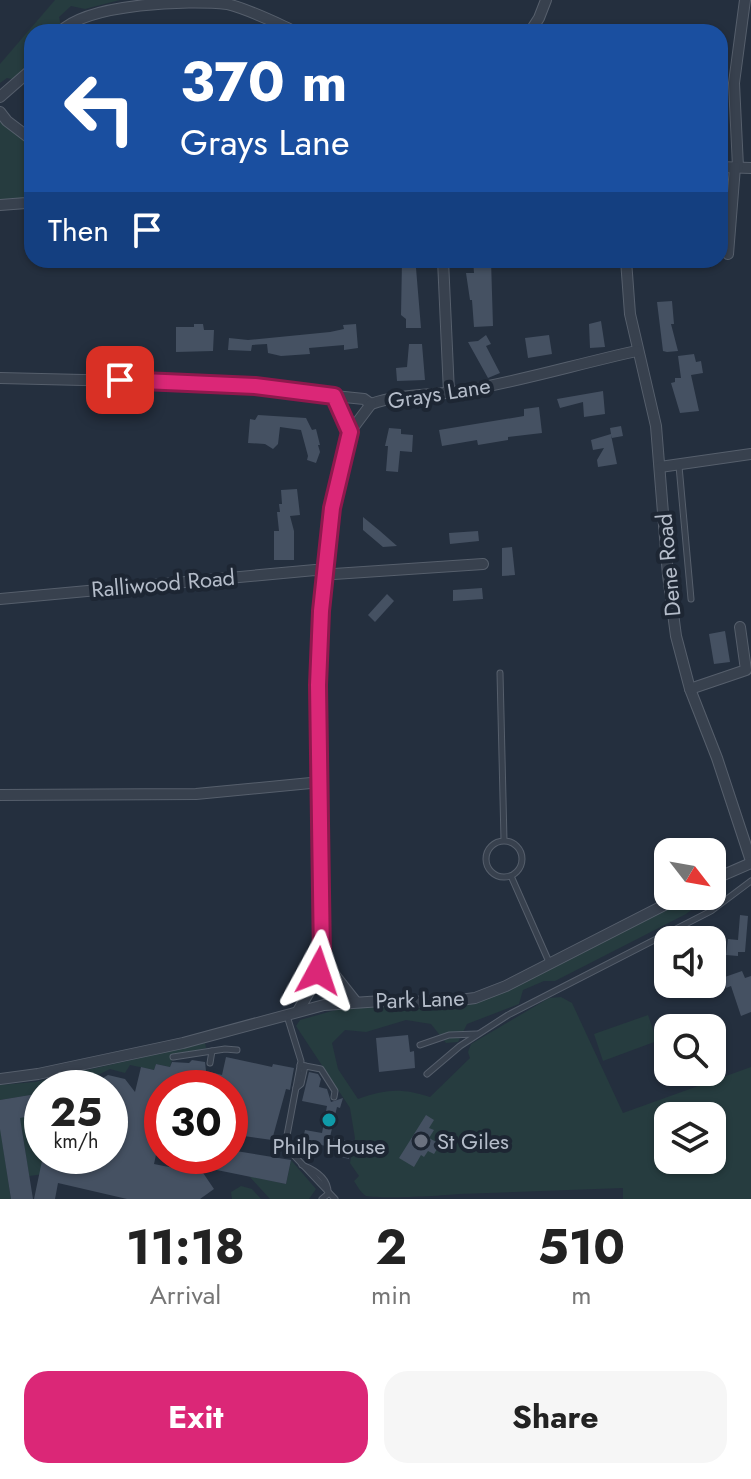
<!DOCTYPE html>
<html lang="en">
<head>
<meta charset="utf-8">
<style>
	:root { --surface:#fff; --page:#f6f6f6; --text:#222; --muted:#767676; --accent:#db2777 }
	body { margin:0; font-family:Jost,sans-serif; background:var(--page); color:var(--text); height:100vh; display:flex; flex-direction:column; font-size:30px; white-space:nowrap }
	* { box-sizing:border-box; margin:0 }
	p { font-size:26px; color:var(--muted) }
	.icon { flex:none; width:44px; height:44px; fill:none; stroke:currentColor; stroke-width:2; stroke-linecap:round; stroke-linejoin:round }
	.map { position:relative; height:1199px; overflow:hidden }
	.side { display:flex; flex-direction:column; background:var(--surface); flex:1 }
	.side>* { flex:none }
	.guide { position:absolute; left:24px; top:24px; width:704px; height:244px; border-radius:24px; box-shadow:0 2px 6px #0004; background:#1a4fa0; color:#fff; overflow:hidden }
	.needle { width:52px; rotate:121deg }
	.controls { position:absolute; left:654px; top:838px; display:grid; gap:16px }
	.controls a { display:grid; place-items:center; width:72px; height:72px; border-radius:16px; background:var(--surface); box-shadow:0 2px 6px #0004; font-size:40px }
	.speed { position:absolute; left:24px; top:1070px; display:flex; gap:16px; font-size:40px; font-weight:700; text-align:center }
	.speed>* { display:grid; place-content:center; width:104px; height:104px; border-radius:50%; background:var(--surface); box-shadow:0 2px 6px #0004; line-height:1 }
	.speed small { font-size:20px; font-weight:400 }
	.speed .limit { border:12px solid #d22; background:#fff; color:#111 }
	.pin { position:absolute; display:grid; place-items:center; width:68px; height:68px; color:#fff; margin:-34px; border-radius:16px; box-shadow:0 4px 12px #0006 }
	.me { position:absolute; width:88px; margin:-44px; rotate:5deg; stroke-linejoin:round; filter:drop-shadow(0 0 6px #0008) }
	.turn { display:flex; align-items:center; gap:28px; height:168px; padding:0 24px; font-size:36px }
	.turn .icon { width:104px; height:104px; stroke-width:2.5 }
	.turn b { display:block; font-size:56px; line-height:68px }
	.then { display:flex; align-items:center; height:76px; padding:0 24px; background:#0003; gap:16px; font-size:30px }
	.eta { display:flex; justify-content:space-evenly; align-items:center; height:136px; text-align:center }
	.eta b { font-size:48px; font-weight:700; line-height:56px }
	.primary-button { display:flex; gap:16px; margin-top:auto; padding:16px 24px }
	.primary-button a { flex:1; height:92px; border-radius:24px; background:var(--accent); color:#fff; font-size:32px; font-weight:700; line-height:92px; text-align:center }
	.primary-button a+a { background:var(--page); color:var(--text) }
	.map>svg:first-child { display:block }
	.green { fill:#263c3f; fill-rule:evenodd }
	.building { fill:#455162 }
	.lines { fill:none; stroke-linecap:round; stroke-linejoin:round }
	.lane-casing { stroke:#565f6c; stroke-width:7 }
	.street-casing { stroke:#565f6c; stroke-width:12 }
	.lane { stroke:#38414e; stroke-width:5 }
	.street { stroke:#38414e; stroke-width:10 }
	.route-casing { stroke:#8e194d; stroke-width:20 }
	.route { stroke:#db2777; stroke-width:14 }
	.culture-dot { fill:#0f9aa8; stroke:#1d2633; stroke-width:3 }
	.worship-dot { fill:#6b7280; stroke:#1d2633; stroke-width:3 }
	.labels { text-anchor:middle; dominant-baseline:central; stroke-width:8; stroke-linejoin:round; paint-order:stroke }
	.street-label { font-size:22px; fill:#b4bcc9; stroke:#1d2633 }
	.poi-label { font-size:22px; fill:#b4bcc9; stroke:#1d2633; text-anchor:start }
</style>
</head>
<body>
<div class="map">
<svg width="751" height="1199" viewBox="0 0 751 1199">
	<rect width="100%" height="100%" fill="#242f3e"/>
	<!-- green -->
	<g class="green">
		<path d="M55 0H120L85 9 71 6 59 17 61 26 55 32H32V57L16 80 7 78 0 83V64Z"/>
		<path d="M0 119 32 147V192L28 198 0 202Z"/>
		<path d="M694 896H710L686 914 555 981H544L523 990 519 1004 467 1024 458 1042 446 1043 431 1024 406 1020 366 1032 345 1030 332 1043 338 1069 358 1099C387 1089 401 1088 430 1097L470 1058 468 1052 471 1044 549 998 561 997 572 1003 623 1113 751 1067V1199H623V1188L459 1194C439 1196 383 1199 366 1196 360 1192 358 1187 354 1181L359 1176 350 1163 355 1138 350 1108 296 1026 300 1020 350 1006 475 1003 505 992ZM668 1116H712V1160H668Z"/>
		<path d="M648 1015 657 1041 603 1061 594 1034Z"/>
		<path d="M205 1043 206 1048 173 1056 170 1067 156 1064 154 1070 130 1065 125 1073 110 1069 82 1083 80 1088H42V1093L0 1100V1085L35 1082Z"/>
		<path d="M42 1114 43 1156 41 1168 60 1172 29 1176 22 1130 1 1133 11 1199H0V1121Z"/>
		<path d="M291 1160 316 1189 309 1199H270L249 1176 286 1184Z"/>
		<path d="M241 1186 252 1189 261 1199H232L231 1192Z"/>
	</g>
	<!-- building -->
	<g class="building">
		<path d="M402 260H419V268H416L421 328H406V319L401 315Z"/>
		<path d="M473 260H491L493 326 474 327 472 300H470L466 273H474Z"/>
		<path d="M672 301 674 324H671L678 351 667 352 663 351 657 302Z"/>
		<path d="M601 321 605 347 590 348 589 324Z"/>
		<path d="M194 324H203L204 330H214L213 351 176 352V327H194Z"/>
		<path d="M356 324 358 348 344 350V345L309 348 310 354 281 356 268 353 267 344 252 345 251 351 228 350 229 338 248 340 330 332 344 329 343 325Z"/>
		<path d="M486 335 491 344 486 346 500 373 488 378 468 342 478 341Z"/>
		<path d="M549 335 552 354 528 358 525 338Z"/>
		<path d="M409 344H422L425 380 397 381 396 368 407 367Z"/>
		<path d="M694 354 696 362 701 361 703 373 691 375 699 411 680 413 671 383 675 382V378H681L678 356Z"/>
		<path d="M603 391 605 414 584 417 583 402 560 408 557 399Z"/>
		<path d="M539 407 542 433 508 437V440L478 445 477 440 442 446 439 430 524 416V409Z"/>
		<path d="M258 415 306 418 312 430 316 429 320 445H318L320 452 316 463 307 460 308 456 301 430 280 427 278 444 273 449 265 444 248 443 250 419 255 420Z"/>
		<path d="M621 426 623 436 612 438 611 435 617 464 598 467 597 460 604 448 593 450 591 440 611 434 610 428Z"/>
		<path d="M389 428 401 429V434L413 435 412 452 400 451 398 472 386 471 388 446H385Z"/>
		<path d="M297 489 300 515 290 516 294 531V560H274V531H279L277 512H280L279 504H282L281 490Z"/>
		<path d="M363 517 380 531 397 546 383 547 363 530Z"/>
		<path d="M478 531 479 541 450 544 449 533Z"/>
		<path d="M512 547 515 575 502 576V548Z"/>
		<path d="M482 588 483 599 453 601V590Z"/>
		<path d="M387 594 394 601 375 622 368 615Z"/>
		<path d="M725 631 730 662 714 664 709 634Z"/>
		<path d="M740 915 748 916 745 952H738V956L726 955 728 939 738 940Z"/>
		<path d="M742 971 745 978 751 976V1012L741 1016 731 986 726 988 722 978Z"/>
		<path d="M408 1035 410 1052 414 1051 415 1068 379 1072 376 1038Z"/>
		<path d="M226 1057 272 1067 273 1064 294 1068 290 1090 286 1089 272 1140 230 1134V1088H162V1141H159L154 1164 179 1169 195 1161 214 1189 200 1199H127L58 1183 55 1199H34L43 1156H110V1088H85L108 1075 125 1079 135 1092 141 1067 154 1070 156 1064 170 1067 172 1062 189 1063 192 1060 205 1062 206 1071 222 1075Z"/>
		<path d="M309 1072 318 1074 321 1079 319 1087 327 1089 331 1102 343 1098 340 1108 337 1107 330 1137 352 1142 349 1159 337 1156 339 1149 317 1144 313 1158 300 1154 305 1130 322 1133 327 1106 302 1101Z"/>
		<path d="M42 1093V1114L20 1118 33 1199H11L0 1129V1100Z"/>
		<path d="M426 1115 434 1120 429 1128 434 1130 429 1138 440 1144 434 1154 428 1151 424 1157 421 1155 414 1167 399 1158Z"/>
		<path d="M230 1150 291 1160 286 1184 207 1168 209 1156H230Z"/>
	</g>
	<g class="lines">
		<!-- lane casing -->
		<g class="lane-casing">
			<g id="lane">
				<path d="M679 466 691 599"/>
				<path d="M500 673 504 840"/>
				<circle cx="504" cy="859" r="18"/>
				<path d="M511 876 549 962"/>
				<path d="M287 1016 301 1061 285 1146 335 1199"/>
				<path d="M420 1045 449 1035 477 1034"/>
				<path d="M173 1057 225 1049 237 1050"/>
				<path d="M210 1063 212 1051"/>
				<path d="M300 1065 321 1069 335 1091 334 1097"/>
				<path d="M427 1074 460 1046 508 1015 711 911 751 881"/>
				<path d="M296 1088 301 1084 305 1066"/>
				<path d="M302 1165C315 1170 329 1179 328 1194L322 1199"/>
			</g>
		</g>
		<!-- street casing -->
		<g class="street-casing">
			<g id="street">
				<path d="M60 32C88 3 189 0 227 4 251 10 274 22 296 32"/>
				<path d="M530 32 539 18 546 0"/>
				<path d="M0 97 32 69"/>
				<path d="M0 112 7 121 32 140"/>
				<path d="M720 167 751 168"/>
				<path d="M738 167 734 83 745 0"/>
				<path d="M0 205 26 203 32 199"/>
				<path d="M728 254 735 167"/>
				<path d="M443 260 449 393"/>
				<path d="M626 260 630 314 656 426 668 575 676 636 690 689 717 758 751 861"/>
				<path d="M0 378 207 383 364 399 371 404"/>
				<path d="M334 396 350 432"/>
				<path d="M371 404C401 393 437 396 468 390 525 380 581 363 637 351"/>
				<path d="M660 467 751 454"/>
				<path d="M0 599 315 570 334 574 483 564"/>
				<path d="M690 689 746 670 740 627"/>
				<path d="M0 795 196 794 321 782"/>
				<path d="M712 880 751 863"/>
				<path d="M356 1002 322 959 318 685 321 611 332 508 350 432 371 404"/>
				<path d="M298 1011 312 987 322 959"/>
				<path d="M0 1079 38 1074 183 1043 324 1005 382 1001 445 1002 475 998 506 986 682 896"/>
			</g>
		</g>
		<!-- lane -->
		<use href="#lane" class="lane"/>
		<!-- street -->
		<use href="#street" class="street"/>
	</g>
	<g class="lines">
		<!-- route casing -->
		<g class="route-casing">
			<path id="route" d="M120 380 255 386 334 396 350 432 332 508 321 611 318 685 322 959 318 971"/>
		</g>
		<!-- route -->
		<use href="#route" class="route"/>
	</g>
	<!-- markers -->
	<circle class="culture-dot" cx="329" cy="1120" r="8"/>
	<circle class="worship-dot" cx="421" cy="1141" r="8"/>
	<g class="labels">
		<!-- street labels -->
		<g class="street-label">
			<text transform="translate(439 393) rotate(-9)">Grays Lane</text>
			<text transform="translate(668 565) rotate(-95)">Dene Road</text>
			<text transform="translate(163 583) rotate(-5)">Ralliwood Road</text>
			<text transform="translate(420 999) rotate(-2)">Park Lane</text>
		</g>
		<!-- poi labels -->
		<g class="poi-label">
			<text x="437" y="1141">St Giles</text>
			<text x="329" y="1146" text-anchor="middle">Philp House</text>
		</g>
	</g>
</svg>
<div class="controls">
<a><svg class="needle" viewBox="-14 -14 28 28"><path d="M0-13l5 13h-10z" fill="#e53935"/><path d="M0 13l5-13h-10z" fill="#767676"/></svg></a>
<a><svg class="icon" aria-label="sound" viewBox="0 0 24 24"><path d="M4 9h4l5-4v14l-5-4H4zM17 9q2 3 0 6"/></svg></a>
<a><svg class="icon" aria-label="search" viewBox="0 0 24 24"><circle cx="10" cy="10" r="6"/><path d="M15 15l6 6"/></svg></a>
<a><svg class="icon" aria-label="layers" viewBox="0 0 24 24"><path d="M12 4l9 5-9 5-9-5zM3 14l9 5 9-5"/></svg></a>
</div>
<div class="speed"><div>25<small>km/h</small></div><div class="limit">30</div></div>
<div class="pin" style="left:120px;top:380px;background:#d93025"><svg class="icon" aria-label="arrive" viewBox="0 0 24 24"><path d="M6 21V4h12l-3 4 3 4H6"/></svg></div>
<svg class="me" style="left:318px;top:971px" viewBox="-20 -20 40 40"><path d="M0-17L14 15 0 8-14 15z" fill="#db2777" stroke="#fff" stroke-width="4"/></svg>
<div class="guide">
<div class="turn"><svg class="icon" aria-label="left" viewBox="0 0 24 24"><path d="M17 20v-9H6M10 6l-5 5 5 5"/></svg><div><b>370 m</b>Grays Lane</div></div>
<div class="then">Then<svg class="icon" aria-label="arrive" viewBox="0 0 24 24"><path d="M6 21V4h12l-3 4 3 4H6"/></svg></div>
</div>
</div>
<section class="side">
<div class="eta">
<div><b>11:18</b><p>Arrival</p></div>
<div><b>2</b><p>min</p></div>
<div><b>510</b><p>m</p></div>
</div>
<div class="primary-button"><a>Exit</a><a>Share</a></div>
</section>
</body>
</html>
